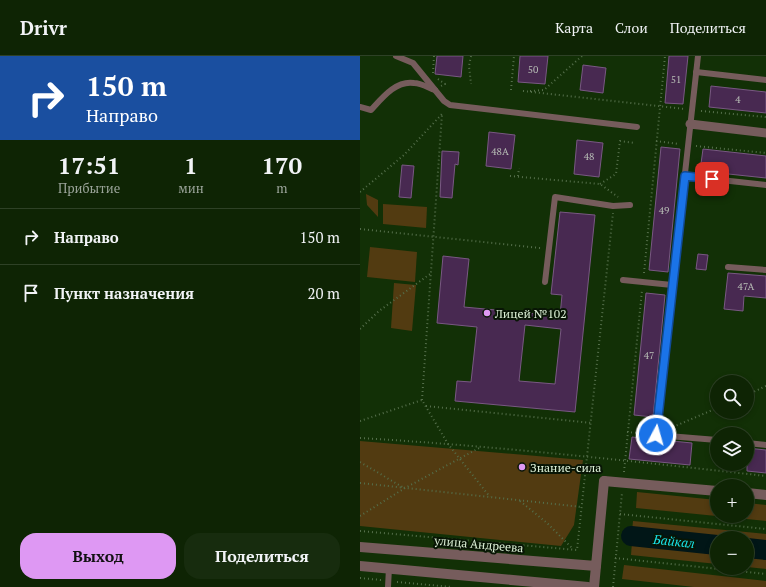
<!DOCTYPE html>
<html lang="ru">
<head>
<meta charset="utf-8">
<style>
	:root { --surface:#0e2404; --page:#172c0e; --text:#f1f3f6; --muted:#9ba49a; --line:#2e4126; --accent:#de98f3 }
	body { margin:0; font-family:"PT Serif",serif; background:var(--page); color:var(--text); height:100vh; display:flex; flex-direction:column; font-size:15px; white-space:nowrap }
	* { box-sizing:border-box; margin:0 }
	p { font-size:13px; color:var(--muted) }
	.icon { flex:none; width:22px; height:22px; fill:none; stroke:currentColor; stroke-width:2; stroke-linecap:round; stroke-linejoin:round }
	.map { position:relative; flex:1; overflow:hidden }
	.drawer { display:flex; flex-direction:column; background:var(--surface); width:360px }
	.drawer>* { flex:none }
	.hud { background:#1a4fa0; color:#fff; overflow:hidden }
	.tools { position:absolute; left:350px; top:319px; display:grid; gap:8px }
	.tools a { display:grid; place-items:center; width:44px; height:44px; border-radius:50%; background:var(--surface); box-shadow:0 2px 6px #0003,0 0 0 1px var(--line); font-size:20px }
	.pin { position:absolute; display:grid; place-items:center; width:34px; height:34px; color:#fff; margin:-17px; border-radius:8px; box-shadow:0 2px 6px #0006 }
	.me { position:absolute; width:44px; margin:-22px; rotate:6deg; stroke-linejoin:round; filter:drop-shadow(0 0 3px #0008) }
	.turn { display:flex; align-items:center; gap:14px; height:84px; padding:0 20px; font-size:18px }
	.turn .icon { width:52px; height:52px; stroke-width:2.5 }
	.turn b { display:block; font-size:28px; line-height:34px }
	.eta { display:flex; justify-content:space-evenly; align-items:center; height:68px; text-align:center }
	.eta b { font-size:24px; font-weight:800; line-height:28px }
	.action { display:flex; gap:8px; margin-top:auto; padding:8px 20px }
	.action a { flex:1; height:46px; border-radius:16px; background:var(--accent); color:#111; font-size:16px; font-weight:800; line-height:46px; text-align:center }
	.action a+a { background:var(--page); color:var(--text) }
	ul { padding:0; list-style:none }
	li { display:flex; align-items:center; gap:12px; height:56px; padding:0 20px; border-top:1px solid var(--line) }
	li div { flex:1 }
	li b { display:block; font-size:15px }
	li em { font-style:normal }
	header { display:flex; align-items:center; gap:24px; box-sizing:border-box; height:56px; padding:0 20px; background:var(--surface); border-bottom:1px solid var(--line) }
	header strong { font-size:19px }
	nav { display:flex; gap:22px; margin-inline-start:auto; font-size:14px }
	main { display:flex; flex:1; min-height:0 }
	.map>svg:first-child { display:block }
	.green { fill:#523b11 }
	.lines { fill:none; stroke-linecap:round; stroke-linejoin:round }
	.river { stroke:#011617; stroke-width:20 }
	.building { fill:#482951; stroke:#795883; fill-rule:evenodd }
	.path { stroke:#556f4b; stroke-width:2; stroke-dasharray:1 3; stroke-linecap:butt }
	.service { stroke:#765c5c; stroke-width:6 }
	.pedestrian { stroke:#765c5c; stroke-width:9 }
	.minor { stroke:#765c5c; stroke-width:10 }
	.tertiary { stroke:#765c5c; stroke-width:10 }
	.route-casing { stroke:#114b97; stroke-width:10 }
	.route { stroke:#1a73e8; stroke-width:7 }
	.poi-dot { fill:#de98f3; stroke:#081505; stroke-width:1.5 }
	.labels { text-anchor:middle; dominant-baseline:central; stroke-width:4; stroke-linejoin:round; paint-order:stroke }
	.number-label { font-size:10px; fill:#b8beb6 }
	.poi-label { font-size:12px; fill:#ddf0d7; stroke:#081505; text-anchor:start }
	.street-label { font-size:12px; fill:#ddf0d7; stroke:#081505 }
	.water-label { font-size:13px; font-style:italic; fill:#19e5eb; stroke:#081505 }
</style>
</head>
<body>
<header>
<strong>Drivr</strong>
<nav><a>Карта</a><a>Слои</a><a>Поделиться</a></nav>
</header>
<main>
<section class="drawer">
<div class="hud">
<div class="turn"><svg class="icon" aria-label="right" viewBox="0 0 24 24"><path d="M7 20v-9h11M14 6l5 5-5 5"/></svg><div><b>150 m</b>Направо</div></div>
</div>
<div class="eta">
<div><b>17:51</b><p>Прибытие</p></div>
<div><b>1</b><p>мин</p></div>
<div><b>170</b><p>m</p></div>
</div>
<ul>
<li><svg class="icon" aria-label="right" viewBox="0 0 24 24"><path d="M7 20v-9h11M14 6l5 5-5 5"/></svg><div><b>Направо</b></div><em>150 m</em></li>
<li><svg class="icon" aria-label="arrive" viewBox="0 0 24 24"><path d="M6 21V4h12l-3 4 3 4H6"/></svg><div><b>Пункт назначения</b></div><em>20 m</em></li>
</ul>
<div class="action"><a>Выход</a><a>Поделиться</a></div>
</section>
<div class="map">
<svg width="406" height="531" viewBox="0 0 406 531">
	<rect width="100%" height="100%" fill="#123006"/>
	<!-- green -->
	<g class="green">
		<path d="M6 138 18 144V161L7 149Z"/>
		<path d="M23 148 67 151 66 172 23 168Z"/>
		<path d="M10 191 57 196 55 226 7 221Z"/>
		<path d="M34 227 56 229 52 275 31 272Z"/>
		<path d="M0 385 223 404 214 469 201 490 0 470Z"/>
		<path d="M277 436 357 444V460H387V447L406 449V465L276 452Z"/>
		<path d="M273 465 406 478V490L387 488V482H357V485L272 475Z"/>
		<path d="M272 486 357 494V508L271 499Z"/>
		<path d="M387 498 406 499V513L387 511Z"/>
		<path d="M264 509 406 525V531H334L262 523Z"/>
	</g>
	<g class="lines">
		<!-- river -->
		<g class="river">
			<path d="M271 480 357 489"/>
			<path d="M387 492 406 494"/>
		</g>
	</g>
	<!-- building -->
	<g class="building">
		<path d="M77 0H103L101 21 75 18Z"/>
		<path d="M160 0H188L185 28 158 26Z"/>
		<path d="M309 0H328L323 48 305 47Z"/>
		<path d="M223 9 246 12 243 37 220 34Z"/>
		<path d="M351 30 406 36V57L349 51Z"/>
		<path d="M129 76 155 79 151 113 126 110Z"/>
		<path d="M217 84 243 87 239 121 214 118Z"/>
		<path d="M301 91 320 93 308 216 289 214Z"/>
		<path d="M343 93 406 100V122L340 115Z"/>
		<path d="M82 95 99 96 98 109 95 108 92 142 80 141Z"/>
		<path d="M42 109 54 110 51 142 39 141Z"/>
		<path d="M200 156 235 159 215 356 95 345 97 325 111 326 117 271 77 267 83 200 109 203 104 251 200 260 202 239 191 238ZM165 269 201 273 195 328 159 325Z"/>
		<path d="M338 198 348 199 346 214 336 213Z"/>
		<path d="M368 217 406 220V242L384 240 383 255 364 253Z"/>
		<path d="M286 237 305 239 293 361 274 359Z"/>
		<path d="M272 381 332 387 330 409 269 403Z"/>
		<path d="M387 392 406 394V417L387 415Z"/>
	</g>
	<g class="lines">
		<!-- path -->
		<g class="path">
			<path d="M111 0 109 10 111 28"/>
			<path d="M73 17 74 0"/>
			<path d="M78 23 85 28 81 30"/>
			<path d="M151 34 154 0"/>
			<path d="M163 35 325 53"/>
			<path d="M170 35 184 34 222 0"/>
			<path d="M341 55 406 61"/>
			<path d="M296 85 319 88"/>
			<path d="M336 90 406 97"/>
			<path d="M150 120 240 128 258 141"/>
			<path d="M158 120 159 112"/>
			<path d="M240 128 256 118 260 85 275 87"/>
			<path d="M0 136 44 99 82 58"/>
			<path d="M0 173 180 192"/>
			<path d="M284 217 305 0"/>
			<path d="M0 273 19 255 70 218"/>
			<path d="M387 339 406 330"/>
			<path d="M62 344 82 58"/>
			<path d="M66 350 232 367"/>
			<path d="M0 365 62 344 88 388 130 441"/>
			<path d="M313 371 357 352"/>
			<path d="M267 376 288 378"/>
			<path d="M0 382C136 390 271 405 406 420"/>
			<path d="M0 406 44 432"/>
			<path d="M264 416 282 234"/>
			<path d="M0 427 222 451"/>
			<path d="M160 445 187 467 213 493"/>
			<path d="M260 458 406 473"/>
			<path d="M0 460 45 432 121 391"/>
			<path d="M0 475 217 494 253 157"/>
			<path d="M255 502 406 518"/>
			<path d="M0 522 21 524"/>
			<path d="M37 526 92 531"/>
			<path d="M253 531 262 437"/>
		</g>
		<!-- service -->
		<g class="service">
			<path d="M36 0 53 7 84 45 90 49 277 71"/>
			<path d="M338 0 296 379 357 384"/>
			<path d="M336 16 406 24"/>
			<path d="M0 51 11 54C22 42 36 24 54 27 61 27 69 32 75 34"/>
			<path d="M325 120 406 129"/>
			<path d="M368 211 406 214"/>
			<path d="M263 224 312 229"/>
			<path d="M185 226 195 141 253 150 270 149"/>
			<path d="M387 387 406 389"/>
			<path d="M28 531 29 512"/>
		</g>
		<!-- pedestrian -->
		<path class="pedestrian" d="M330 68 406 77"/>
		<!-- minor -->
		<g class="minor">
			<path d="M244 425 357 435"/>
			<path d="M387 437 406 439"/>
			<path d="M234 531 236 510"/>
		</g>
		<!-- tertiary -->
		<g class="tertiary">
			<path d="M0 491 236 510 244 425"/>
			<path d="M0 510 228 531"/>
		</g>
	</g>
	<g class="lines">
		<!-- route casing -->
		<g class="route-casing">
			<path id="route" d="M296 379 325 120 352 123"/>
		</g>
		<!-- route -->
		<use href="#route" class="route"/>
	</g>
	<!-- markers -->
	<g class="poi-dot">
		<circle cx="127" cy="257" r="4"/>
		<circle cx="162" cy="411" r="4"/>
	</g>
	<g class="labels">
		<!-- number labels -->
		<g class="number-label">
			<text x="173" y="13">50</text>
			<text x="316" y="23">51</text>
			<text x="378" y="43">4</text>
			<text x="140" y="95">48А</text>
			<text x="229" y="100">48</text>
			<text x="304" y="154">49</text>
			<text x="386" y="230">47А</text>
			<text x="289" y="299">47</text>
		</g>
		<!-- poi labels -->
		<g class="poi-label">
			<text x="135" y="257">Лицей №102</text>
			<text x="170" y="411">Знание-сила</text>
		</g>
		<!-- street labels -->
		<g class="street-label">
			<text transform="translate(119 488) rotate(5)">улица Андреева</text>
		</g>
		<!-- water labels -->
		<g class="water-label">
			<text transform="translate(314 485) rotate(6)">Байкал</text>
		</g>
	</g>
</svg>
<div class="tools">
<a><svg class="icon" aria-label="search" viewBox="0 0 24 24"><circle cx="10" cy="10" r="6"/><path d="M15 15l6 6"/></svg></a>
<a><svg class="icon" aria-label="layers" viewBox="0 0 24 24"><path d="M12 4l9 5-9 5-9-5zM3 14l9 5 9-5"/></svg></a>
<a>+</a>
<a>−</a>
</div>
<div class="pin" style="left:352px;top:123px;background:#d93025"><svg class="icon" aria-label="arrive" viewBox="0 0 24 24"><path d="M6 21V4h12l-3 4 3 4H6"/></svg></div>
<svg class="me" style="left:296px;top:379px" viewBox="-20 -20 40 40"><circle r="17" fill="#1a73e8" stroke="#fff" stroke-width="3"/><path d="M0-11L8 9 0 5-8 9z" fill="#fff"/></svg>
</div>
</main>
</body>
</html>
